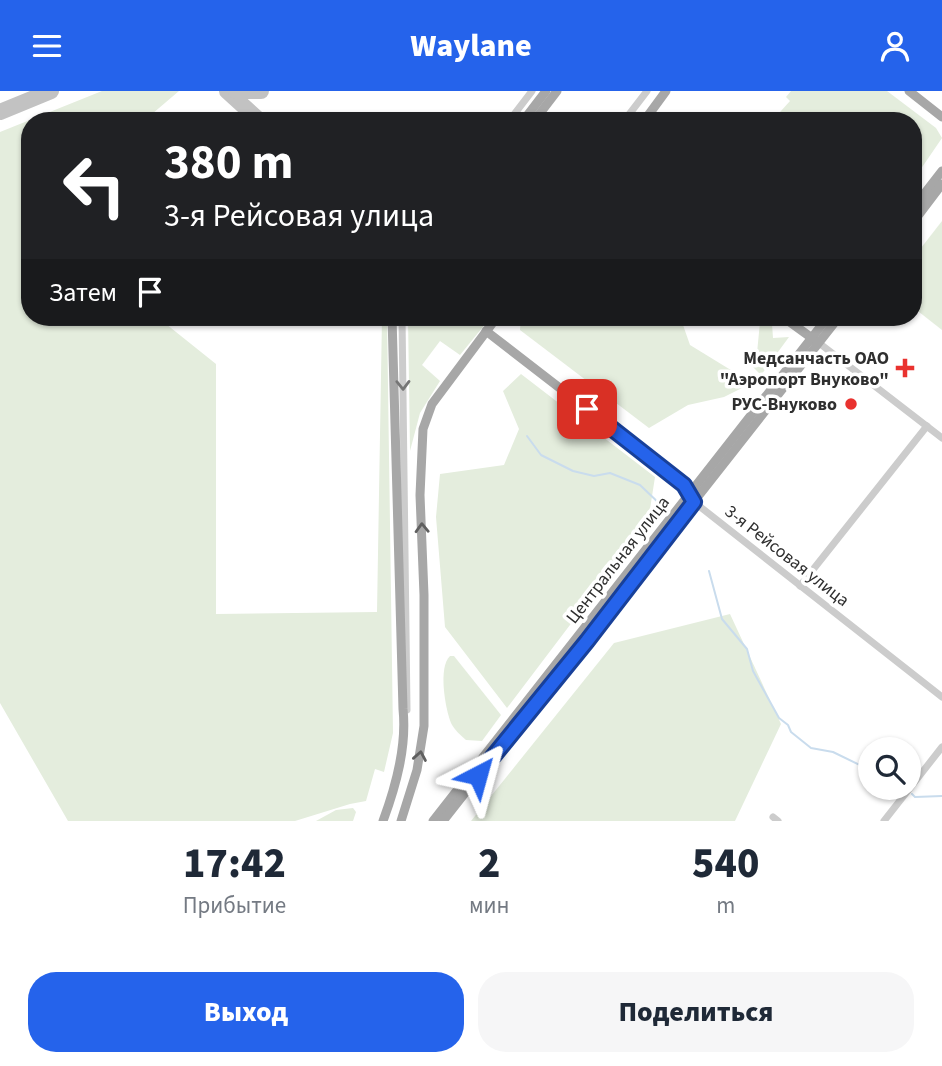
<!DOCTYPE html>
<html lang="ru">
<head>
<meta charset="utf-8">
<style>
	:root { --surface:#fff; --page:#f6f6f7; --text:#1f2937; --muted:#747a83; --accent:#2563eb }
	body { margin:0; font-family:"Source Sans 3",sans-serif; background:var(--page); color:var(--text); height:100vh; display:flex; flex-direction:column; font-size:26px; white-space:nowrap }
	* { box-sizing:border-box; margin:0 }
	p { font-size:23px; color:var(--muted) }
	.icon { flex:none; width:38px; height:38px; fill:none; stroke:currentColor; stroke-width:2; stroke-linecap:round; stroke-linejoin:round }
	.map { position:relative; height:730px; overflow:hidden }
	.details { display:flex; flex-direction:column; background:var(--surface); flex:1 }
	.details>* { flex:none }
	.hud { position:absolute; left:21px; top:21px; width:901px; height:214px; border-radius:28px; box-shadow:0 2px 5px #0004; background:#202124; color:#fff; overflow:hidden }
	.buttons { position:absolute; left:858px; top:646px; display:grid; gap:14px }
	.buttons a { display:grid; place-items:center; width:63px; height:63px; border-radius:50%; background:var(--surface); box-shadow:0 2px 5px #0004; font-size:35px }
	.pin { position:absolute; display:grid; place-items:center; width:60px; height:60px; color:#fff; margin:-30px; border-radius:14px; box-shadow:0 4px 10px #0006 }
	.me { position:absolute; width:77px; margin:-38px; rotate:39deg; stroke-linejoin:round; filter:drop-shadow(0 0 5px #0008) }
	.turn { display:flex; align-items:center; gap:24px; height:147px; padding:0 28px; font-size:32px }
	.turn .icon { width:91px; height:91px; stroke-width:2.5 }
	.turn b { display:block; font-size:49px; line-height:60px }
	.then { display:flex; align-items:center; height:66px; padding:0 28px; background:#0003; gap:14px; font-size:26px }
	.eta { display:flex; justify-content:space-evenly; align-items:center; height:119px; text-align:center }
	.eta b { font-size:42px; font-weight:800; line-height:49px }
	.button { display:flex; gap:14px; margin-top:auto; padding:14px 28px }
	.button a { flex:1; height:80px; border-radius:28px; background:var(--accent); color:#fff; font-size:28px; font-weight:800; line-height:80px; text-align:center }
	.button a+a { background:var(--page); color:var(--text) }
	header { display:flex; justify-content:space-between; align-items:center; height:91px; padding:0 28px; background:var(--accent); color:#fff; font-size:32px; font-weight:800 }
	.map>svg:first-child { display:block }
	.green { fill:#e4eddd }
	.lines { fill:none; stroke-linecap:round; stroke-linejoin:round }
	.stream { stroke:#c9dced; stroke-width:2 }
	.taxiway { stroke:#c2c2c2; stroke-width:16 }
	.minor { stroke:#ccc; stroke-width:7 }
	.major { stroke:#a7a7a7; stroke-width:9 }
	.oneway { stroke:#767676 }
	.oneway2 { stroke:#5f5f5f }
	.route-casing { stroke:#184099; stroke-width:18 }
	.route { stroke:#2563eb; stroke-width:12 }
	.poi-dot { fill:#e9322f; stroke:#fff; stroke-width:2.5 }
	.labels { text-anchor:middle; dominant-baseline:central; stroke-width:7; stroke-linejoin:round; paint-order:stroke }
	.poi-label { font-size:18px; font-weight:bold; fill:#2f2f2f; stroke:#fff; text-anchor:end }
	.street-label { font-size:18px; fill:#2f2f2f; stroke:#fff }
</style>
</head>
<body>
<header><svg class="icon" aria-label="menu" viewBox="0 0 24 24"><path d="M4 6h16M4 12h16M4 18h16"/></svg>Waylane<svg class="icon" aria-label="person" viewBox="0 0 24 24"><circle cx="12" cy="8" r="4"/><path d="M4 21q1-7 8-7t8 7"/></svg></header>
<div class="map">
<svg width="942" height="730" viewBox="0 0 942 730">
	<rect width="100%" height="100%" fill="#fff"/>
	<!-- green -->
	<g class="green">
		<path d="M102 0H179L152 23 147 30H30V226H171L166 233 216 273V523L377 521 382 226H387L393 642 384 681 375 678 366 710 350 713 295 730H68L0 612V41Z"/>
		<path d="M791 0H887L936 37 942 47 914 88V30H772L790 10 786 6Z"/>
		<path d="M942 130V239L914 217V166Z"/>
		<path d="M408 226C415 226 425 224 431 227 441 230 447 234 458 235 471 235 479 226 491 226L460 264 440 250 422 274 440 290 420 322 410 360Z"/>
		<path d="M521 226H688L683 234 690 254 752 292 724 306 688 314 649 337 520 239Z"/>
		<path d="M760 231 772 233 773 247 789 246 761 284 752 275 757 262Z"/>
		<path d="M521 283 655 386 648 431 507 617 445 536 436 426 440 383 504 374 519 338 503 300Z"/>
		<path d="M730 523 781 633 735 730H471L614 552Z"/>
		<path d="M450 565H454L501 624 482 650 466 649C460 644 454 638 451 632 445 617 438 576 450 565Z"/>
		<path d="M353 717 356 721 353 730H316L336 719Z"/>
	</g>
	<g class="lines">
		<!-- stream -->
		<g class="stream">
			<path d="M527 345 541 364 573 380 594 385 610 382 640 394 663 416"/>
			<path d="M709 480 722 528 747 558 753 580 779 627 788 634 791 641 811 657 833 661 870 679"/>
			<path d="M912 703 915 706 942 705"/>
		</g>
		<!-- taxiway -->
		<g class="taxiway">
			<path d="M227 0 260 30"/>
			<path d="M236 0H261"/>
			<path d="M0 21 51 0"/>
		</g>
		<!-- minor -->
		<g class="minor">
			<path d="M509 30 532 0"/>
			<path d="M624 30 647 0"/>
			<path d="M402 226 407 619"/>
			<path d="M819 252 942 347"/>
			<path d="M694 411 942 606"/>
			<path d="M800 495 927 335"/>
			<path d="M773 726 778 730"/>
			<path d="M884 730 942 656"/>
		</g>
		<!-- major -->
		<g class="major">
			<path d="M909 0 942 26"/>
			<path d="M523 30 546 0"/>
			<path d="M534 30 557 0"/>
			<path d="M644 30 666 0"/>
			<path d="M914 116 942 80"/>
			<path d="M914 130 942 93"/>
			<path d="M442 226 460 230 476 226"/>
			<path d="M783 226 816 250"/>
			<path d="M486 240 680 390 692 405"/>
			<path d="M383 730C396 695 407 656 403 618L392 226"/>
			<path d="M401 730 417 679 424 635V504L420 404 423 338 432 313 497 226"/>
			<path d="M433 730 828 226"/>
			<path d="M443 730 839 226"/>
		</g>
	</g>
	<!-- one-way arrows -->
	<defs><path id="oneway-chevron" d="M-2-3.5L2.5 0L-2 3.5" fill="none" stroke-width="1.6" stroke-linecap="round" stroke-linejoin="round" transform="scale(1.75)"/></defs>
	<use class="oneway" href="#oneway-chevron" transform="translate(403 294) rotate(89)"/>
	<g class="oneway2">
		<use href="#oneway-chevron" transform="translate(422 437) rotate(-92)"/>
		<use href="#oneway-chevron" transform="translate(420 665) rotate(-80)"/>
	</g>
	<g class="lines">
		<!-- route casing -->
		<g class="route-casing">
			<path id="route" d="M478 684 587 550 694 411 684 394 587 318"/>
		</g>
		<!-- route -->
		<use href="#route" class="route"/>
	</g>
	<!-- markers -->
	<g class="poi-dot">
		<path d="M901.5 266.5h7v7h7v7h-7v7h-7v-7h-7v-7h7z"/>
		<circle cx="851" cy="313" r="7"/>
	</g>
	<g class="labels">
		<!-- poi labels -->
		<g class="poi-label">
			<text x="889" y="267">Медсанчасть ОАО<tspan x="889" dy="21">"Аэропорт Внуково"</tspan></text>
			<text x="837" y="313">РУС-Внуково</text>
		</g>
		<!-- street labels -->
		<g class="street-label">
			<text transform="translate(787 465) rotate(38)">3-я Рейсовая улица</text>
			<text transform="translate(618 469) rotate(-52)">Центральная улица</text>
		</g>
	</g>
</svg>
<div class="buttons">
<a><svg class="icon" aria-label="search" viewBox="0 0 24 24"><circle cx="10" cy="10" r="6"/><path d="M15 15l6 6"/></svg></a>
</div>
<div class="pin" style="left:587px;top:318px;background:#d93025"><svg class="icon" aria-label="arrive" viewBox="0 0 24 24"><path d="M6 21V4h12l-3 4 3 4H6"/></svg></div>
<svg class="me" style="left:478px;top:684px" viewBox="-20 -20 40 40"><path d="M0-17L14 15 0 8-14 15z" fill="#2563eb" stroke="#fff" stroke-width="4"/></svg>
<div class="hud">
<div class="turn"><svg class="icon" aria-label="left" viewBox="0 0 24 24"><path d="M17 20v-9H6M10 6l-5 5 5 5"/></svg><div><b>380 m</b>3-я Рейсовая улица</div></div>
<div class="then">Затем<svg class="icon" aria-label="arrive" viewBox="0 0 24 24"><path d="M6 21V4h12l-3 4 3 4H6"/></svg></div>
</div>
</div>
<section class="details">
<div class="eta">
<div><b>17:42</b><p>Прибытие</p></div>
<div><b>2</b><p>мин</p></div>
<div><b>540</b><p>m</p></div>
</div>
<div class="button"><a>Выход</a><a>Поделиться</a></div>
</section>
</body>
</html>
